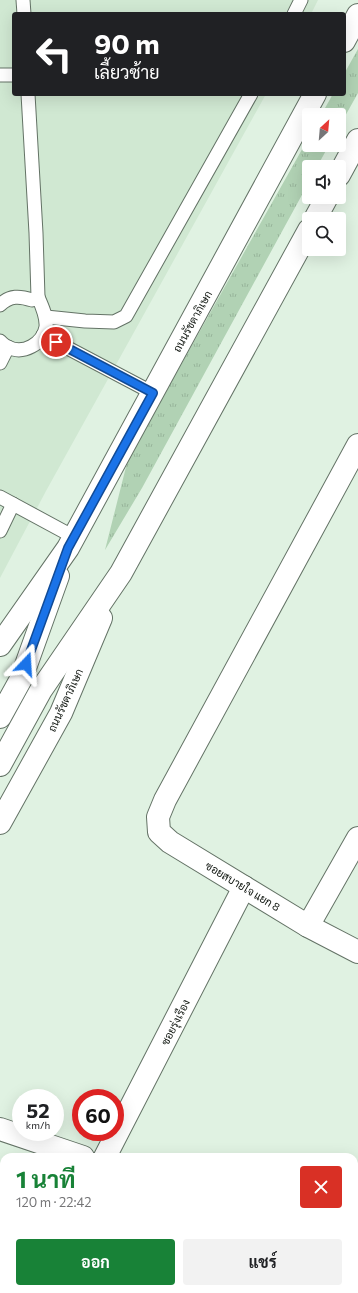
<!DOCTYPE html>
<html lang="th">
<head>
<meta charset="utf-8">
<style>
	:root { --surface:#fff; --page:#f2f2f2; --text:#202124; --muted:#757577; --accent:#188237 }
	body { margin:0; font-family:Commissioner,Sarabun,sans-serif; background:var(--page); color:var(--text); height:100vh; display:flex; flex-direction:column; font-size:15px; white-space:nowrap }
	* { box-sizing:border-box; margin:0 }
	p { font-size:13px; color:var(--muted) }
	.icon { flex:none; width:22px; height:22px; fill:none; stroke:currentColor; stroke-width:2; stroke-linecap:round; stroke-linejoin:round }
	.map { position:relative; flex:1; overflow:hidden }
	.panel { position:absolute; left:0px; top:1153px; width:358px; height:140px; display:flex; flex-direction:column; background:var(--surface); border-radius:12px 12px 0 0; box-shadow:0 4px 16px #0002 }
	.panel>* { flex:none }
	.banner { position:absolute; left:12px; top:12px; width:334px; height:84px; border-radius:4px; box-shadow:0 4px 16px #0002; background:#202124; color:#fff; overflow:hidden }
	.needle { width:26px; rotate:26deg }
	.tools { position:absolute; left:302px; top:108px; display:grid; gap:8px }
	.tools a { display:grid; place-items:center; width:44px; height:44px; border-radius:4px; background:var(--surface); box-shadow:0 4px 16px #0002; font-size:20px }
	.speed { position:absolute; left:12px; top:1089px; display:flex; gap:8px; font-size:20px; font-weight:700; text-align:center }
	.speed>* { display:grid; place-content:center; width:52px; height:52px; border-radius:50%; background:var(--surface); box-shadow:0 4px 16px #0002; line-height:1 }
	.speed small { font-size:10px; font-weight:400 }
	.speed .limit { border:6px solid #d22; background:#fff; color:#111 }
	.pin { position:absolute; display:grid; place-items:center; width:34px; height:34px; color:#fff; margin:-17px; border:2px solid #fff; border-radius:50%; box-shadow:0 1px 4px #0007 }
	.me { position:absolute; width:44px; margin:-22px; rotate:20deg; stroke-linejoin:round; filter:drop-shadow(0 0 3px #0008) }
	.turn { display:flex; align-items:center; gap:14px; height:84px; padding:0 16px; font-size:18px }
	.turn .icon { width:52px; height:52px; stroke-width:2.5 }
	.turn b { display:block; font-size:28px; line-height:34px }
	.round { display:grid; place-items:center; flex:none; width:42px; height:42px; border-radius:4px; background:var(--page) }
	.headline { display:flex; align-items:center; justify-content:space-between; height:68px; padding:0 16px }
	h1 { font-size:24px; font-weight:700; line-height:30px; color:var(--accent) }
	.button { display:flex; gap:8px; margin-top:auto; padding:8px 16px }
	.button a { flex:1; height:46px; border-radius:4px; background:var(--accent); color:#fff; font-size:16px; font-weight:700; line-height:46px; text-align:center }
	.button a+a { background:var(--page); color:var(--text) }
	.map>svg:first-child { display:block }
	.built { fill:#d0e8d2 }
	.grass { fill:url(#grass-tufts) }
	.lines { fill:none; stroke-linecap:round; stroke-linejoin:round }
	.lane-casing { stroke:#647366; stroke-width:15 }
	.street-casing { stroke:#647366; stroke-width:24 }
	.primary-casing { stroke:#647366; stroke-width:24 }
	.lane { stroke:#fff; stroke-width:13 }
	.street { stroke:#fff; stroke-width:22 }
	.primary { stroke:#fff; stroke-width:22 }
	.route-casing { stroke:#114b97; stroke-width:10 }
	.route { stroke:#1a73e8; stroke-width:7 }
	.labels { text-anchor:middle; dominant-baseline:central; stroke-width:3.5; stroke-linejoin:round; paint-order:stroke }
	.street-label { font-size:11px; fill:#111711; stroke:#fff }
</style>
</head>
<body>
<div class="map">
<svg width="358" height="1293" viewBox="0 0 358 1293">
	<defs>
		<pattern id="grass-tufts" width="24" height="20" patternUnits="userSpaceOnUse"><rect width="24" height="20" fill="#b1d2b4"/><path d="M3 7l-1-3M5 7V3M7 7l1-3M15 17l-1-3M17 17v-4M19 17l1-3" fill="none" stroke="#97b49a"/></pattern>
	</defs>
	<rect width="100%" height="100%" fill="#e0f2e2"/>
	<!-- built -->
	<path class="built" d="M0 0H318L311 14H14V94H266L46 491 0 578Z"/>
	<!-- grass -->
	<g class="grass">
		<path d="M358 49V93L339 127V115H321L333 94H344V74Z"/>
		<path d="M309 137V145H329L317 167H309V182L142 488 105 550 128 459Z"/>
	</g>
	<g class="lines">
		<!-- lane casing -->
		<g class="lane-casing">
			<g id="lane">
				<path d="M23 0 24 14"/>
				<path d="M294 14 301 0"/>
				<path d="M0 75H14"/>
				<path d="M28 94 36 233 38 297"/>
				<path d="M0 305C10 295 20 296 32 300L38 297C42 306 47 317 46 327 43 344 23 355 8 347 5 346 2 343 0 341"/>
				<path d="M46 317 85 321 114 322 126 316 251 94"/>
				<path d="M43 335 153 393"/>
				<path d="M0 363 8 347"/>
				<path d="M0 497 74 537"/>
				<path d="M0 531 13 504"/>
				<path d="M97 1293 98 1289"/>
			</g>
		</g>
		<!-- street casing -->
		<g class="street-casing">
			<g id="street">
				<path d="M358 445 165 800 158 817 159 832 170 842 308 926 358 952"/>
				<path d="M308 926 358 838"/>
				<path d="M0 1129 83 1157"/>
				<path d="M105 1157 244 887"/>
				<path d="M354 1238 358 1239"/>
				<path d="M0 1277 4 1279"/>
				<path d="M21 1289 23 1293"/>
				<path d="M44 1293 46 1289"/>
			</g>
		</g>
		<!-- primary casing -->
		<g class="primary-casing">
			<g id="primary">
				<path d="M344 41 358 15"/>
				<path d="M339 175 358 140"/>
				<path d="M315 219 327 197"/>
				<path d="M0 645 68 548 315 94"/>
				<path d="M0 717 21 679 58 576"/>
				<path d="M0 765 41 690 121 573 309 230"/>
				<path d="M0 823 61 713 101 618"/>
			</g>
		</g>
		<!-- lane -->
		<use href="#lane" class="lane"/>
		<!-- street -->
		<use href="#street" class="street"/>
		<!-- primary -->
		<use href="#primary" class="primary"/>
	</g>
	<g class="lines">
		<!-- route casing -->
		<g class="route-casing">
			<path id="route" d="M26 664 68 548 153 393 56 342"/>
		</g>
		<!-- route -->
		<use href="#route" class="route"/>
	</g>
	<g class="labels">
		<!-- street labels -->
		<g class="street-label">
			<text transform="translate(192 321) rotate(-61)">ถนนรัชดาภิเษก</text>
			<text transform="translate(65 700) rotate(-65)">ถนนรัชดาภิเษก</text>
			<text transform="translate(243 886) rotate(31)">ซอยสบายใจ แยก 8</text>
			<text transform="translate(175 1022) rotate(-63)">ซอยรุ่งเรือง</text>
		</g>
	</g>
</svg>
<div class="tools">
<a><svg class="needle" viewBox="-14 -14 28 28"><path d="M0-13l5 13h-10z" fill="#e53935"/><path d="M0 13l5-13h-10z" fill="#757577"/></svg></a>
<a><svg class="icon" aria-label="sound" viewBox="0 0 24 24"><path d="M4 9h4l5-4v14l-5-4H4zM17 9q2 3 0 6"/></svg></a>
<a><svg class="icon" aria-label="search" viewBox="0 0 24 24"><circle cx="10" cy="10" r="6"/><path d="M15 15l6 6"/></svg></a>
</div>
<div class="speed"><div>52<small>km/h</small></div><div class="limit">60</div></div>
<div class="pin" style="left:56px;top:342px;background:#d93025"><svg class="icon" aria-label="arrive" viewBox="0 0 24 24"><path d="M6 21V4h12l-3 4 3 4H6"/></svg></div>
<svg class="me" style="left:26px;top:664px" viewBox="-20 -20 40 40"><path d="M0-17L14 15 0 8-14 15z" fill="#1a73e8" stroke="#fff" stroke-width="4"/></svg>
<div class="banner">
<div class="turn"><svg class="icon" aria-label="left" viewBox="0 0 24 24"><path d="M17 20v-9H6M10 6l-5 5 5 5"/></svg><div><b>90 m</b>เลี้ยวซ้าย</div></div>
</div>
<section class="panel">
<div class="headline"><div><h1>1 นาที</h1><p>120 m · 22:42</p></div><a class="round" style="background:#d93025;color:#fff"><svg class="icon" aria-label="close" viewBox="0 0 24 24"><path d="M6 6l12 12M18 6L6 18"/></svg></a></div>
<div class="button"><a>ออก</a><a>แชร์</a></div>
</section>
</div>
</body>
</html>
